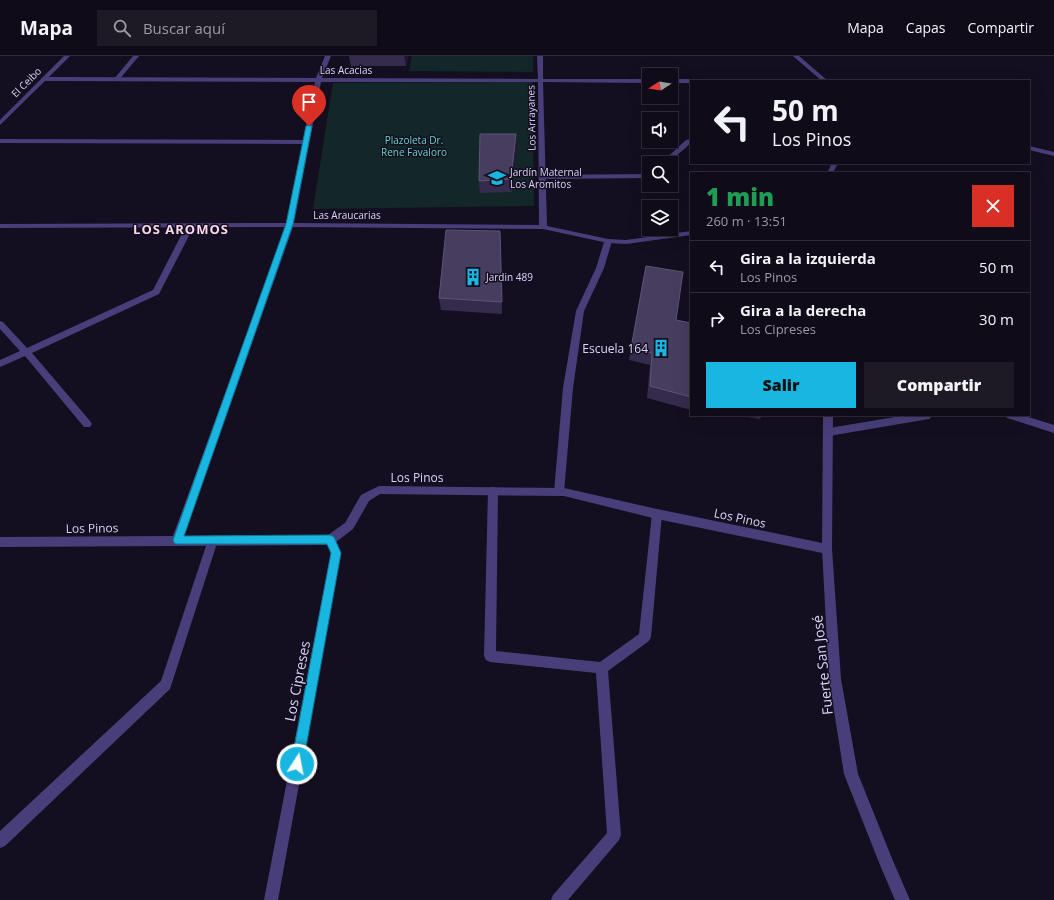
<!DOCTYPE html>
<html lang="es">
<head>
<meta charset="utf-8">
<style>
	:root { --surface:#0f0b18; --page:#1d1925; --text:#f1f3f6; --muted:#9b9ba2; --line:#2f2b37; --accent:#18b6e1 }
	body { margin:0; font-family:"Open Sans",sans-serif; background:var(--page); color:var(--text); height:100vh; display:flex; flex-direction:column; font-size:15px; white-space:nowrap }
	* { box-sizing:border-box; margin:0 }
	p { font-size:13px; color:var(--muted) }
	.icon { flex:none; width:22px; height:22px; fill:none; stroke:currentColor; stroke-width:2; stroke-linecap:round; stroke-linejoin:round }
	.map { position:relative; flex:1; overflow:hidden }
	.sheet { position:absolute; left:690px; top:116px; width:340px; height:244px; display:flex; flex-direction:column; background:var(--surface); border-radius:0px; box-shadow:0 4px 16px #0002,0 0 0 1px var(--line) }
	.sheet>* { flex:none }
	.banner { position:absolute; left:690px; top:24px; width:340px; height:84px; border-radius:0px; box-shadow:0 4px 16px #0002,0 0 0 1px var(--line); background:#0f0b18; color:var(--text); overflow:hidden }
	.needle { width:26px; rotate:258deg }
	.buttons { position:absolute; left:642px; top:12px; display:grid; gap:8px }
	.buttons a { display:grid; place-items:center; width:36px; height:36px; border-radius:0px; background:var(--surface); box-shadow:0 4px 16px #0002,0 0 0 1px var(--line); font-size:20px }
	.pin { position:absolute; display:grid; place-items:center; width:34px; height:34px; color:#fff; margin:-41px -17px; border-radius:50% 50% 50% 0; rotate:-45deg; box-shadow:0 0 4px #0007 }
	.pin .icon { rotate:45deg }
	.me { position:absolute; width:44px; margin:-22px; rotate:11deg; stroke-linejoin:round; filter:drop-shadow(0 0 3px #0008) }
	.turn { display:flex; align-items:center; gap:14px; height:84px; padding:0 16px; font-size:18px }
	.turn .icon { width:52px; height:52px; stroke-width:2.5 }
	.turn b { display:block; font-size:28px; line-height:34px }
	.round { display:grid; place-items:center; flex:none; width:42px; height:42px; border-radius:0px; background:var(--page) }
	.head { display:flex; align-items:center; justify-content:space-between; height:68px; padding:0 16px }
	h1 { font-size:24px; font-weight:800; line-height:30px; color:#1e9e55 }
	.primary-button { display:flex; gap:8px; margin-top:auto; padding:8px 16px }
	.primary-button a { flex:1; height:46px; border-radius:0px; background:var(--accent); color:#111; font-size:16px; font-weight:800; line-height:46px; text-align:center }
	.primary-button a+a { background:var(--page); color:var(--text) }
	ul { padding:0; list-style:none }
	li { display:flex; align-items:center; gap:12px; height:52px; padding:0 16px; border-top:1px solid var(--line) }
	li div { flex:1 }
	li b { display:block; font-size:15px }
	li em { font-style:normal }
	header { display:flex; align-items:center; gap:24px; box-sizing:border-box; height:56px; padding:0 20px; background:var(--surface); border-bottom:1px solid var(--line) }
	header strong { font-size:19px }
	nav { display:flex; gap:22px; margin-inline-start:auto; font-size:14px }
	.search { width:280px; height:36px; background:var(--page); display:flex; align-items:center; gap:10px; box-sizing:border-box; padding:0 14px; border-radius:0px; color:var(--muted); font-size:15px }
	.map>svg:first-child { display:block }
	.green { fill:#132729 }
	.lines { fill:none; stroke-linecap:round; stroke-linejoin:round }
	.service { fill:#483f7a; fill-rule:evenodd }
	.minor { fill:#483f7a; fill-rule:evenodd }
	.tertiary { fill:#483f7a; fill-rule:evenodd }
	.wall { fill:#352b4c }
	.shaded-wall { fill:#201833 }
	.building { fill:#473d5f; stroke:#5e5477 }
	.route { fill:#18b6e1; stroke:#107692 }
	.labels { text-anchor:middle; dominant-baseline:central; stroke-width:3; stroke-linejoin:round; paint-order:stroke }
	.far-street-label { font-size:10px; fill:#dcd3fa; stroke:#140f20 }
	.far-park-label { font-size:10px; fill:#67d2c4; stroke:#140f20 }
	.far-poi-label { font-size:10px; fill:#dcd3fa; stroke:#140f20; text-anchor:start }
	.poi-label { font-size:12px; fill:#dcd3fa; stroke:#140f20; text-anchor:end }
	.street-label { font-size:12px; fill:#dcd3fa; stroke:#140f20 }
	.far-district-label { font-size:13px; font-weight:bold; letter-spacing:1px; fill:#fad5e9; stroke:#140f20 }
	.near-street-label { font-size:14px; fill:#dcd3fa; stroke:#140f20 }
</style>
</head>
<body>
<header>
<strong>Mapa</strong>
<div class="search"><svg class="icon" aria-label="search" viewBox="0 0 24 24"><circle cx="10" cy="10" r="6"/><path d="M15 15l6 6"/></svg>Buscar aquí</div>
<nav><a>Mapa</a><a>Capas</a><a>Compartir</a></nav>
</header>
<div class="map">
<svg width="1054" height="844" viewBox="0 0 1054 844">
	<rect width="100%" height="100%" fill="#140f20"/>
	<!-- green -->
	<g class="green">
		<path d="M412 0H533V16L409 15Z"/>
		<path d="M532 26 534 150 313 153 333 27Z"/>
	</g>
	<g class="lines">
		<!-- service -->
		<g class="service">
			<path d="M133 0H139L118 25H114V23Z"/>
			<path d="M691 83V87L668 107H661L686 84Z"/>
			<path d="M649 118V122L542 123 539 121 542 119Z"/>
			<path d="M187 168H190L194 170 159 238 32 297 90 365 92 368 90 371H84L25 300 0 311V304L20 295 0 273V265L3 266 27 292 153 234Z"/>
			<path d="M605 183H611L612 185 604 212 584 255 573 332 564 436 563 439 559 440 555 439 554 436 563 332 576 255 596 212Z"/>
			<path d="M493 431 497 432 498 435 496 595 600 606 639 578 652 458 653 455 657 453 661 455 662 458 651 581 649 585 608 615 621 779 619 784 568 844H551L553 839 607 777 596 617 490 606 486 604 484 600 488 435 489 432Z"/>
			<path d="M213 479 217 481 218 484 170 633 5 790 0 792V775L161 625 209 481Z"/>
		</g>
		<!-- minor -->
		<g class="minor">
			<path d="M64 0H70L49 21 316 22 325 0H331L322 22 538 23 537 0H543V23H649V27L543 26 547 170 608 183 626 184 691 175V179L626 188 608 187 543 173 293 171 184 480 328 479 345 467 361 439 379 430 564 432 657 453 827 488 831 490 832 493 831 496 827 498 657 463 564 440 380 438 369 445 353 473 336 486 341 497 278 844H264L331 497 327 489 0 491V481L173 480 286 171 0 172V168L287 167 303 88 0 87V83L303 84 315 26 45 25 0 69V64ZM321 26H538L539 169 294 167Z"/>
			<path d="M671 23H691L694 25H691V27H671Z"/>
			<path d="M1029 90 1054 96V100L1029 94Z"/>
			<path d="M907 359H934L929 363 829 380 826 379 824 376 826 373 829 372Z"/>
			<path d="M1005 359H1022L1054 369V377L1007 362Z"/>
		</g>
		<!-- tertiary -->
		<g class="tertiary">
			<path d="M793 0H799L828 25H822Z"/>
			<path d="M832 107H838L833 117H827Z"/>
			<path d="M823 359H833L832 493 841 623 858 718 893 805 910 844H895L880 809 844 718 829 623 822 493Z"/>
		</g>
	</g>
	<!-- wall -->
	<g class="wall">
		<path d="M349 0H408L406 10H351Z"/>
		<path d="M517 91 512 136 480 137 479 125Z"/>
		<path d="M500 175 502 258 441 254 439 242Z"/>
		<path d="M643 223 676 264 691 267V354L647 342 650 309 629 304Z"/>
		<path d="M735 359H762L760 363Z"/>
	</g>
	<!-- shaded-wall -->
	<g class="shaded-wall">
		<path d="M404 0H408L406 10Z"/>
		<path d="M516 78 517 91 512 136 511 123Z"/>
	</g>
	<!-- building -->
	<g class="building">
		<path d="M480 78H516L511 123 479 125Z"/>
		<path d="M446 174 500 175 502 246 439 242Z"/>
		<path d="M646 210 683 216 676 264 691 267V341L650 330 652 297 631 292Z"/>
	</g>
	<!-- route -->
	<path class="route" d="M309 69 312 70 293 168 184 480 330 479 334 481 341 497 303 708 301 712 297 714 292 712 291 708 331 497 327 488H177L174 487 173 484 286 168 306 70Z"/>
	<!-- icons -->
	<defs>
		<g id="school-bare" transform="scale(1.38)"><path d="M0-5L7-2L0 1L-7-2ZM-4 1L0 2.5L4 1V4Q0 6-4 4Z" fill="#18b6e1" stroke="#140f20" stroke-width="2.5" paint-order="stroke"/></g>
		<g id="building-bare" transform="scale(1.38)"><path d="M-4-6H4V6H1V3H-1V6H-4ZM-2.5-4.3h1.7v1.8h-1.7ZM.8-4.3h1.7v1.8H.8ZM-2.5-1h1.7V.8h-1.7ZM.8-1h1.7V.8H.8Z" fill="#18b6e1" stroke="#140f20" stroke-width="2.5" paint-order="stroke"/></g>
	</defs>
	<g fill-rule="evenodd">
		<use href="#school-bare" x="497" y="122"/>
		<use href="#building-bare" x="473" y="221"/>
		<use href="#building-bare" x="661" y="292"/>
	</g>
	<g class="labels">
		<!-- far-street labels -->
		<g class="far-street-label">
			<text x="346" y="14">Las Acacias</text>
			<text transform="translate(26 26) rotate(-45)">El Ceibo</text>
			<text transform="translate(531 62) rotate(-91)">Los Arrayanes</text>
			<text x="347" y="159">Las Araucarias</text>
		</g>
		<!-- far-park labels -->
		<g class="far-park-label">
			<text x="414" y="84">Plazoleta Dr.<tspan x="414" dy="12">Rene Favaloro</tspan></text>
		</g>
		<!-- far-poi labels -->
		<g class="far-poi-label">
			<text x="510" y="116">Jardín Maternal<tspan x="510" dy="12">Los Aromitos</tspan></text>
			<text x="486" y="221">Jardin 489</text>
		</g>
		<!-- poi labels -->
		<g class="poi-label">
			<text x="648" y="292">Escuela 164</text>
		</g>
		<!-- street labels -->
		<g class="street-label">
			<text x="417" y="421">Los Pinos</text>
			<text transform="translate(740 462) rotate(12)">Los Pinos</text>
			<text transform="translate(92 472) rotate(-1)">Los Pinos</text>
		</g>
		<!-- far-district labels -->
		<g class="far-district-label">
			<text x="181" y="173">LOS AROMOS</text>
		</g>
		<!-- near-street labels -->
		<g class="near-street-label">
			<text transform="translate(822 609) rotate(-96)">Fuerte San José</text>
			<text transform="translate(297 625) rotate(-79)">Los Cipreses</text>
		</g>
	</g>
</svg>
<div class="buttons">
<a><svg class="needle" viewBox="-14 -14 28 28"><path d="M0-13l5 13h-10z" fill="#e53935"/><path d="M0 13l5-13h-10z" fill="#9b9ba2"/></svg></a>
<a><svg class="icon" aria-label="sound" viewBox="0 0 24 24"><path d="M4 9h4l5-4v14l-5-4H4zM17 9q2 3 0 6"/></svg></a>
<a><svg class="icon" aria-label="search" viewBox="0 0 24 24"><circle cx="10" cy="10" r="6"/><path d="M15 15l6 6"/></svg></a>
<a><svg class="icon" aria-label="layers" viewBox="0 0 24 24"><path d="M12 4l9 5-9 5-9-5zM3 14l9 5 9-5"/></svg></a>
</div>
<div class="pin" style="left:309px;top:70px;background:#d93025"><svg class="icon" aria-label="arrive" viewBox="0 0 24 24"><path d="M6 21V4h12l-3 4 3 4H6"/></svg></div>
<svg class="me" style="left:297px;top:708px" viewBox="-20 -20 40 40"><circle r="17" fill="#18b6e1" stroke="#fff" stroke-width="3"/><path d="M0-11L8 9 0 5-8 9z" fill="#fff"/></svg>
<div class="banner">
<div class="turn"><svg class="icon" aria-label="left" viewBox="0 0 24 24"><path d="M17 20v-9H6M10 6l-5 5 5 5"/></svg><div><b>50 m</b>Los Pinos</div></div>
</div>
<section class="sheet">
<div class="head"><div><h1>1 min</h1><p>260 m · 13:51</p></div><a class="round" style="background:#d93025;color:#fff"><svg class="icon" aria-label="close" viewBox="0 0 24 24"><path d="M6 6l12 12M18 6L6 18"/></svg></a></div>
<ul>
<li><svg class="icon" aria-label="left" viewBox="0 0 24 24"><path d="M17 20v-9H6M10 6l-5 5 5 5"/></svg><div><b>Gira a la izquierda</b><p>Los Pinos</p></div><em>50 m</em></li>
<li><svg class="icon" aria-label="right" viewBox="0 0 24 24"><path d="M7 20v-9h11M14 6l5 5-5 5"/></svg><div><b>Gira a la derecha</b><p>Los Cipreses</p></div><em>30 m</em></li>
</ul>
<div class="primary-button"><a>Salir</a><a>Compartir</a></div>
</section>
</div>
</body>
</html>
